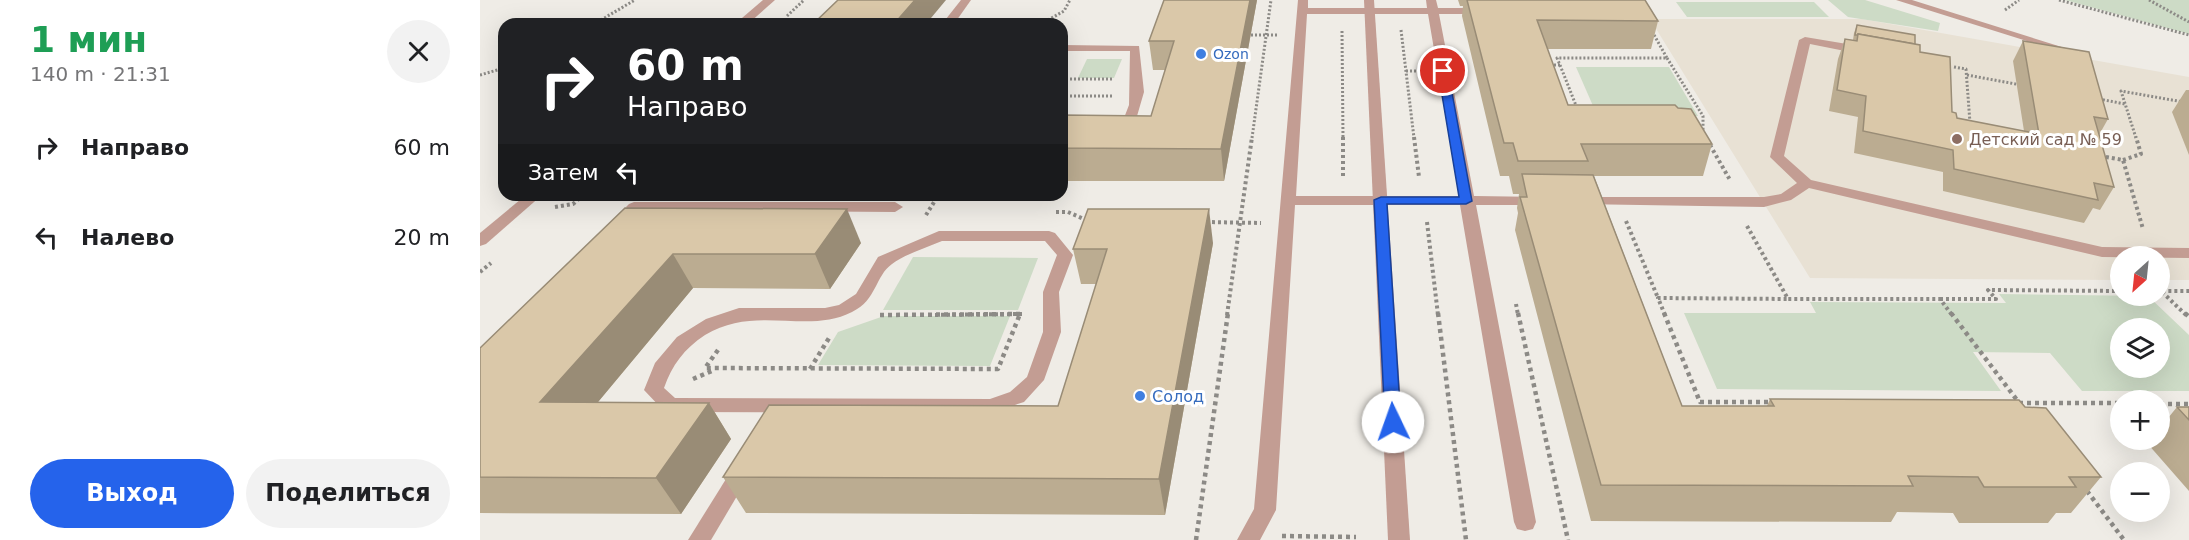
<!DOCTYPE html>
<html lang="ru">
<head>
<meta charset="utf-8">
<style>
	:root { --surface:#fff; --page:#f2f2f2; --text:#202124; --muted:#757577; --accent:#2563eb }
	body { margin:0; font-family:"DejaVu Sans",sans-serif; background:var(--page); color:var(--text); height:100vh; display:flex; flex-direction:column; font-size:22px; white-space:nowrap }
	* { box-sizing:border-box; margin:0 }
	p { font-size:20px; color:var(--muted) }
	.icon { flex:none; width:33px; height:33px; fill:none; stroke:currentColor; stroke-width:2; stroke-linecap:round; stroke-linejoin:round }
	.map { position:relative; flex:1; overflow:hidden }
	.sheet { display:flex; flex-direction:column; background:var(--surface); width:480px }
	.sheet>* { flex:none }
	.guide { position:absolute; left:18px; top:18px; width:570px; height:183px; border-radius:18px; box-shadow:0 6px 24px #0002; background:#202124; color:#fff; overflow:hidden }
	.needle { width:39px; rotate:207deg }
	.buttons { position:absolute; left:1630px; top:246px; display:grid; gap:12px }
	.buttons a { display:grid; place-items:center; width:60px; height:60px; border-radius:50%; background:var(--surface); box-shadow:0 6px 24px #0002; font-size:30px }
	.pin { position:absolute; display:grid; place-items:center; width:51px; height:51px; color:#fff; margin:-26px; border:3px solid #fff; border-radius:50%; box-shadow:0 2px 6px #0007 }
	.me { position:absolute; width:66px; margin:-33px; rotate:357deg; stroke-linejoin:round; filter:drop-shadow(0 0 4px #0008) }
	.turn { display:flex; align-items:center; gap:21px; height:126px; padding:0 30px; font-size:27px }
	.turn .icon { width:78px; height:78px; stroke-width:2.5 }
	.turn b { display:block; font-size:42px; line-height:51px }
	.then { display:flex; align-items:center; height:57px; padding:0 30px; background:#0003; gap:12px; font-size:22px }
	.round { display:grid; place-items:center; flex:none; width:63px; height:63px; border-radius:32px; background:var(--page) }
	.headline { display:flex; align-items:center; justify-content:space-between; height:102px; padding:0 30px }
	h1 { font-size:36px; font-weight:600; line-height:45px; color:#1e9e55 }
	.action { display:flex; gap:12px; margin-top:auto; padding:12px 30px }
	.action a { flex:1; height:69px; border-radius:36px; background:var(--accent); color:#fff; font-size:24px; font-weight:600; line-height:69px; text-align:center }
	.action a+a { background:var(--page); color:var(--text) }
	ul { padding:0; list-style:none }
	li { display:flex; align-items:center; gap:18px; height:90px; padding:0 30px }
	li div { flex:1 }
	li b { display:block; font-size:22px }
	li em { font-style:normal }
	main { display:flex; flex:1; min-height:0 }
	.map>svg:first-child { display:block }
	.built { fill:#e8e1d4 }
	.green { fill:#cddbc6; fill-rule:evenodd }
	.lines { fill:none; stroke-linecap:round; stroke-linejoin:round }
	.path-far2 { stroke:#8c8a86; stroke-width:3; stroke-dasharray:2 2; stroke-linecap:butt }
	.path-far1 { stroke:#8c8a86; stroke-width:4; stroke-dasharray:3 3; stroke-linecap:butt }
	.path { stroke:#8c8a86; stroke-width:4.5; stroke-dasharray:4 4; stroke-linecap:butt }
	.service { fill:#c39d93; fill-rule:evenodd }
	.minor { fill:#c39d93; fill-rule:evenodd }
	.wall { fill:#bbac91 }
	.shaded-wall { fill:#998c76 }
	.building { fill:#dac8a9; stroke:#998c76; stroke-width:1.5 }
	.route { fill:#2563eb; stroke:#184099; stroke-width:1.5 }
	.shop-dot { fill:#3f7fe0; stroke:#fff; stroke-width:2 }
	.education-dot { fill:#8d6e63; stroke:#fff; stroke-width:2 }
	.labels { text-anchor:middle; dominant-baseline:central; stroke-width:6; stroke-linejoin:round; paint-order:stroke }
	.far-shop-label { font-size:14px; fill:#366cbe; stroke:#fff; text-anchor:start }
	.education-label { font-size:16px; fill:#785e54; stroke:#fff; text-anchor:start }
	.shop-label { font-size:16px; fill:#366cbe; stroke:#fff; text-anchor:start }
</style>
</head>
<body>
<main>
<section class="sheet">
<div class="headline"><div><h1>1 мин</h1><p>140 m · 21:31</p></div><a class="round"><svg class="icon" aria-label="close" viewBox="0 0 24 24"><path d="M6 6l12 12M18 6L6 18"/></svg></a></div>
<ul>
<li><svg class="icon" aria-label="right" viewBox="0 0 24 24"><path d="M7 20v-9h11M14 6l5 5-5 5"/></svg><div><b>Направо</b></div><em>60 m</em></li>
<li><svg class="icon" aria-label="left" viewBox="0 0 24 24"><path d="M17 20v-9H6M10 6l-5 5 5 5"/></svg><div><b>Налево</b></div><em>20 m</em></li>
</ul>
<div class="action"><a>Выход</a><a>Поделиться</a></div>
</section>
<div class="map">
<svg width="1709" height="540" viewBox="0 0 1709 540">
	<rect width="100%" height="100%" fill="#efece6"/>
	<!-- built -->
	<path class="built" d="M1170 19H1382L1709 77V280H1680V256H1641V280L1330 278Z"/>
	<!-- green -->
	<g class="green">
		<path d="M1348 0H1385L1460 23 1458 31 1368 17Z"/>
		<path d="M1585 0H1709V34Z"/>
		<path d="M1196 2H1334L1349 17H1207Z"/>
		<path d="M607 59H642L634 78H598Z"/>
		<path d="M1096 67H1189L1218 116 1117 115Z"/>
		<path d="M433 257 558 258 538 310H403Z"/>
		<path d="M1519 294 1668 296 1709 335V391H1602L1570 353 1493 352 1521 391 1237 389 1204 313H1336L1330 302 1526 303ZM1641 328H1680V368H1641Z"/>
		<path d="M404 316H530L510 366 338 365 358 332Z"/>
	</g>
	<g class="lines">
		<!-- path-far2 -->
		<g class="path-far2">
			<path d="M1579 0 1709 35"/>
			<path d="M1669 0 1709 22"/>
			<path d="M1525 10 1539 0"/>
			<path d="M307 16 324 0"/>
			<path d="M114 24 155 0"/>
			<path d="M561 24 584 11 590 0"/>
			<path d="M921 30 934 138"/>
			<path d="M862 31 863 138"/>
			<path d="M767 35H798"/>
			<path d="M1187 58 1223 116V133"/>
			<path d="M1070 65H1080L1077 58H1187L1173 33"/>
			<path d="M1080 65 1097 108"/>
			<path d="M1474 67 1486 69 1490 123"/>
			<path d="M926 71H941"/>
			<path d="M0 75 24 68"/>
			<path d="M1487 75 1541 85"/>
			<path d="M582 79H633"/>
			<path d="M582 96H632"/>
			<path d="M1619 99 1645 104"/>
			<path d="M772 138 791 0"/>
			<path d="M1656 138 1641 91 1709 103"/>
		</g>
		<!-- path-far1 -->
		<g class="path-far1">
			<path d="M863 137V179"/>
			<path d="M934 137 939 177"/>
			<path d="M1230 145 1250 180"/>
			<path d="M1620 156 1643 160 1663 229"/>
			<path d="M1643 160 1661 154 1656 137"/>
			<path d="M75 207 93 204 103 195"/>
			<path d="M576 212H588L606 220"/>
			<path d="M446 215 456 199 462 195"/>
			<path d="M1146 221 1178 298"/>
			<path d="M726 222 781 223"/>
			<path d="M947 222 958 315"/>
			<path d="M1267 226 1308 299H1460L1472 315"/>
			<path d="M0 272 11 263"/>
			<path d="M1460 299H1516L1508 290 1641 291"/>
			<path d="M1036 304 1038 315"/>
			<path d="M449 315 542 314"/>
			<path d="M747 315 772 137"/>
			<path d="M1185 315 1178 298 1308 299"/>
			<path d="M1706 315 1681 291H1709"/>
		</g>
		<!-- path -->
		<g class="path">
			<path d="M958 313 986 540"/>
			<path d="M1038 313 1088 540"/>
			<path d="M1184 313 1220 402H1291"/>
			<path d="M1471 313 1540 404"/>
			<path d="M1705 313 1709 317"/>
			<path d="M400 315 542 314"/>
			<path d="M238 350 225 368 518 369 540 314"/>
			<path d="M330 369 349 338"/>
			<path d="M213 379 234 370"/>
			<path d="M1539 403H1641"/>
			<path d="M1680 404H1709"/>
			<path d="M1607 491 1644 540"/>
			<path d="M802 536 876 537"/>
			<path d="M716 540 748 313"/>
		</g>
		<!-- service -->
		<g class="service">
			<path d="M481 0H491L474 24H462Z"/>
			<path d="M818 0H828V8H947L946 0H956L958 8H1004L1009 11 1004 14H959L994 196 1059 197 1066 201 1059 205H996L1056 522 1053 529 1045 531 1037 529 1034 522 980 205H815L796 510 780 540H757L774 509ZM827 14H948L979 196H816Z"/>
			<path d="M1416 0H1432L1601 53 1591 55Z"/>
			<path d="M1325 37 1385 47 1391 51 1385 55 1330 44 1304 156 1331 180 1622 247 1709 248V258L1622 257 1329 188 1311 200 1284 207 1098 204 1096 201 1103 197H1284L1301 194 1317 183 1290 157 1319 40Z"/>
			<path d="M582 45 659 46 664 92 655 123 634 132 627 128 644 118 649 105 650 51H582Z"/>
			<path d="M154 202H415L423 207 415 212 149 210 146 207 149 204Z"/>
			<path d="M459 231H569L575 233 593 255 579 292 581 332 564 380 544 402 510 413 190 412 183 410 164 390 175 363 197 337 226 319 259 308H345L359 305 376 294 398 257ZM462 241H565L577 255 563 292V332L547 377 530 392 510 399 195 398 184 388C192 365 204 349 225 335 276 304 327 335 372 312 397 300 395 276 412 264 425 254 446 248 462 241Z"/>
			<path d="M263 461 270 463 273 469 231 540H208L256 463Z"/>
		</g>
		<!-- minor -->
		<g class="minor">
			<path d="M283 0H295L268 24H255Z"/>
			<path d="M884 0H894L930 540H908Z"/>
			<path d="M46 195H62L6 244 0 246V233Z"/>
		</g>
	</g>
	<!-- wall -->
	<g class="wall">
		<path d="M777 0 744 181H582V115L671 116 685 70H673L669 41Z"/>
		<path d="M978 0H1165L1178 21 1171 49H1067L1088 105 1198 108 1232 144 1223 176H1114L1202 406H1287L1290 399 1545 407 1621 477 1591 513H1576L1568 523H1479L1473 513 1417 512 1411 522 1111 521 1035 230 1038 213 1037 208 1039 194H1033L1029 176H1020L982 16 983 6H980Z"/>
		<path d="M1377 25 1435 44 1472 112 1477 118 1544 131 1533 61 1543 41 1628 119 1619 135 1634 187 1620 210 1613 208 1604 223 1463 191V172L1374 153 1378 117 1349 111 1358 59 1365 39 1373 40 1374 33Z"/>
		<path d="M1706 90H1709V155L1692 112Z"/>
		<path d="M145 208 381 243 350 289 213 288 118 402 229 403 251 439 201 514 0 513V348Z"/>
		<path d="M733 243 685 515 266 513 243 477 578 406 617 284H601L593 249Z"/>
		<path d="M1709 406V491L1667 443 1670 440H1680V428L1697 407H1708Z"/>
	</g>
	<!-- shaded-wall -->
	<g class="shaded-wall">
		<path d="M435 0H466L446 24H414Z"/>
		<path d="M770 0H777L744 181 741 149Z"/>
		<path d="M367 209 381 243 350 289 335 254Z"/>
		<path d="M729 209 733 243 685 515 679 479Z"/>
		<path d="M193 254 213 288 88 438 60 402Z"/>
		<path d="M229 403 251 439 201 514 176 478Z"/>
	</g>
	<!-- building -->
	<g class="building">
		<path d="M358 0H435L414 24H333Z"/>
		<path d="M684 0H770L741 149 582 148V115L671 116 694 41H669Z"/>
		<path d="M987 0H1165L1178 21 1057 20 1088 105H1195L1198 108 1211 109 1232 144H1101L1108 161H1038L1033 143H1024Z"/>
		<path d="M1377 25 1435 35V44L1378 34V35H1375Z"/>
		<path d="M1378 34 1440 45V52L1470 57 1472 112 1476 113 1477 118 1559 134 1543 41 1609 52 1628 119 1614 117 1634 187 1614 183 1618 200 1474 169 1473 150 1383 131 1386 96 1357 90 1365 39 1377 41Z"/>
		<path d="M1042 174 1113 175 1202 406H1294L1290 399 1539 400 1545 407 1566 408 1621 477H1589L1596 487H1504L1498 477 1428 476 1433 486 1121 485 1040 197H1047Z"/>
		<path d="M145 208 367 209 335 254H193L60 402 229 403 176 478 0 477V348Z"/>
		<path d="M608 209H729L679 479 243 477 289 405 578 406 627 249H593Z"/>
		<path d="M1697 407H1709V420Z"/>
	</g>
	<!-- route -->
	<path class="route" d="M963 68 968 71 992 201 986 204H907L921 422 913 428 905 422 894 200 901 197H979L958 71Z"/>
	<!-- markers -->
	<g class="shop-dot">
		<circle cx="721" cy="54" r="6"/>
		<circle cx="660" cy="396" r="6"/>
	</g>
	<circle class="education-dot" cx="1477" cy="139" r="6"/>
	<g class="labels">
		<!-- far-shop labels -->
		<g class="far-shop-label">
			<text x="733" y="54">Ozon</text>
		</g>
		<!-- education labels -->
		<g class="education-label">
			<text x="1489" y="139">Детский сад № 59</text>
		</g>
		<!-- shop labels -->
		<g class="shop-label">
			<text x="672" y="396">Солод</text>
		</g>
	</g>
</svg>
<div class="buttons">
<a><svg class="needle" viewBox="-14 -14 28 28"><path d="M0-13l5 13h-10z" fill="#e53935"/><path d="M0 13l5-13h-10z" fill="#757577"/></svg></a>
<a><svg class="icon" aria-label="layers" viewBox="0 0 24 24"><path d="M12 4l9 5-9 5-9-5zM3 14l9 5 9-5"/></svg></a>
<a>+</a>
<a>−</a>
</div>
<div class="pin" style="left:963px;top:71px;background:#d93025"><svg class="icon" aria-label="arrive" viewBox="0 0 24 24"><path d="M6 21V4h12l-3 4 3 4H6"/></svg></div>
<svg class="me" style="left:913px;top:422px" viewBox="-20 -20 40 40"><circle r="19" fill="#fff"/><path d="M0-13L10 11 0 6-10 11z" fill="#2563eb"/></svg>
<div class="guide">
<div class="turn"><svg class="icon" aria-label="right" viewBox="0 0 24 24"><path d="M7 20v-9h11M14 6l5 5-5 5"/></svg><div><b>60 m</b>Направо</div></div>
<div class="then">Затем<svg class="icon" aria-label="left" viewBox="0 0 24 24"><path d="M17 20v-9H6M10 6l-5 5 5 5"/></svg></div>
</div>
</div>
</main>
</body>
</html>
